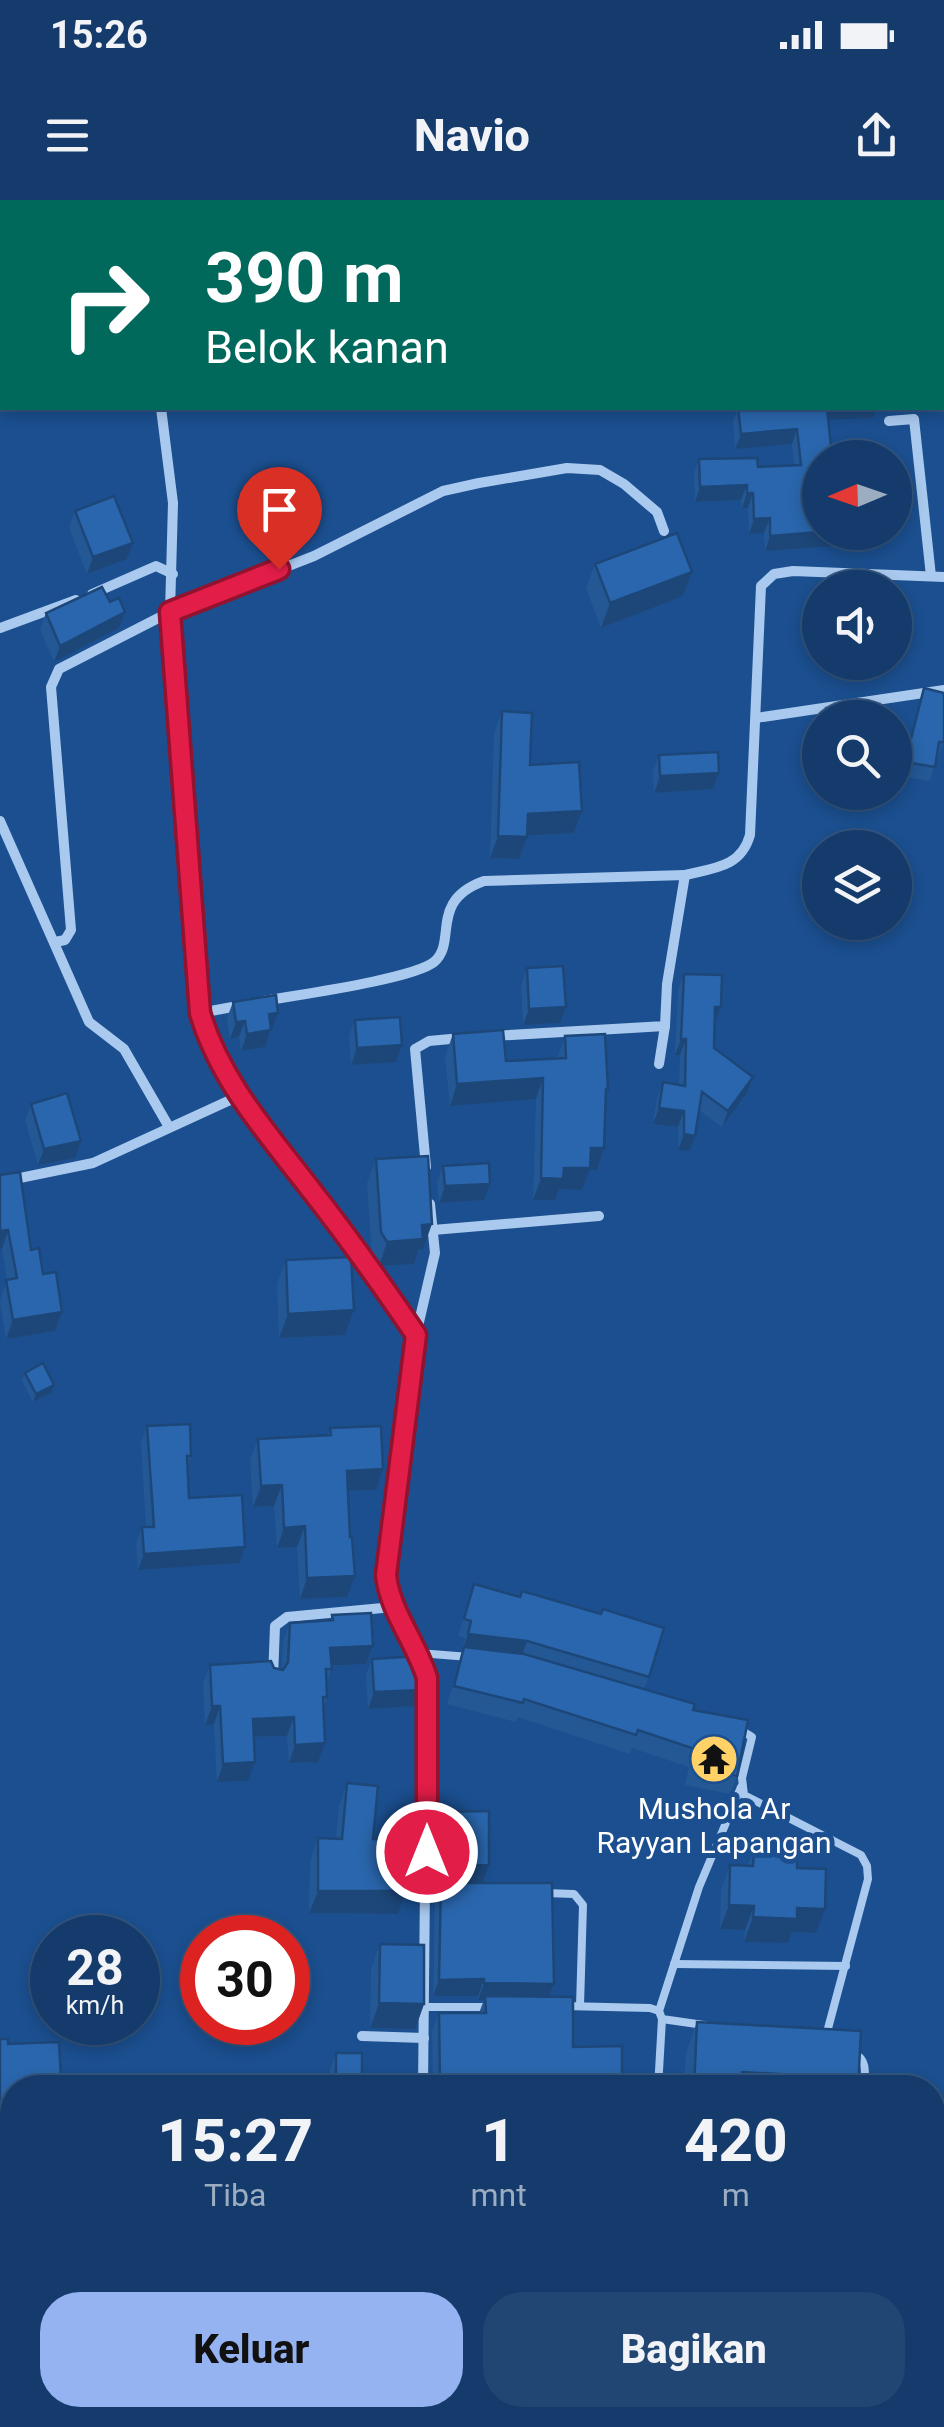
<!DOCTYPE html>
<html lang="id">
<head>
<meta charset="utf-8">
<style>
	:root { --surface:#143b6b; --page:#214673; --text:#f1f3f6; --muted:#9dadc1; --line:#33557e; --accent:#95b2f1 }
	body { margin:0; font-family:Roboto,sans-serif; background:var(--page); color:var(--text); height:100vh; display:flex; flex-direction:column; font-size:38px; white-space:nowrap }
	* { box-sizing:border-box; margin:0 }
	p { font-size:32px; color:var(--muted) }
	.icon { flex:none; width:55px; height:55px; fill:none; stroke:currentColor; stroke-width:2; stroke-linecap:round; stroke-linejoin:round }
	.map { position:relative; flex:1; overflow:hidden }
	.panel { position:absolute; left:0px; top:1875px; width:945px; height:352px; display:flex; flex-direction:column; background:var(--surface); border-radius:40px 40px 0 0; box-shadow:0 5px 15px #0003,0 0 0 2px var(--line) }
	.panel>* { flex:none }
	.hud { position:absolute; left:0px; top:0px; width:945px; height:210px; box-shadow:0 5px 15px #0003,0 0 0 2px var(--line); background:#00695c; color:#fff; overflow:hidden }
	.needle { width:65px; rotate:268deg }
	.fabs { position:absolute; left:802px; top:240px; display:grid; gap:20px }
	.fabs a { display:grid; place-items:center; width:110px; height:110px; border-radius:50%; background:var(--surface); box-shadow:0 5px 15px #0003,0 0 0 2px var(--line); font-size:50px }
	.speed { position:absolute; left:30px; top:1715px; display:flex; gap:20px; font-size:50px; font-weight:700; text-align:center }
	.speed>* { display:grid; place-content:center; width:130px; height:130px; border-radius:50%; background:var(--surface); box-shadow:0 5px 15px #0003,0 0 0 2px var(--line); line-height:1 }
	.speed small { font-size:25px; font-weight:400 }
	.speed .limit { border:15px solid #d22; background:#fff; color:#111 }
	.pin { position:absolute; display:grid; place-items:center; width:85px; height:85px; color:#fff; margin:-102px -42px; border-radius:50% 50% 50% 0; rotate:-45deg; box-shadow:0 0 10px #0007 }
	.pin .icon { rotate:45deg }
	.me { position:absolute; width:110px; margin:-55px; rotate:0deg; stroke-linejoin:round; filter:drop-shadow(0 0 8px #0008) }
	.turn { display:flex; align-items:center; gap:35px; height:210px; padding:0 40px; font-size:45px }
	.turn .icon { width:130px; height:130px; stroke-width:2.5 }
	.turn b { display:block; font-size:70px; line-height:85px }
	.eta { display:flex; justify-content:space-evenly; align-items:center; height:170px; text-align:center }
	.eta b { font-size:60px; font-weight:800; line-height:70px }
	.button { display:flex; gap:20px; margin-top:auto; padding:20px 40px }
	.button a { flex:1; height:115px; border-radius:40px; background:var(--accent); color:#111; font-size:40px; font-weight:800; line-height:115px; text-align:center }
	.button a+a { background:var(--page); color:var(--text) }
	.status { display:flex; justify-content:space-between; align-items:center; height:70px; padding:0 50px; background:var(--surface); direction:ltr }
	.status svg { height:28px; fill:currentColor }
	header { display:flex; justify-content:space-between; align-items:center; height:130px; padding:0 40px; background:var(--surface); font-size:45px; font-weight:800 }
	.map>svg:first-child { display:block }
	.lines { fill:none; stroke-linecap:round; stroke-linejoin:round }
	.service { stroke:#a9c9ee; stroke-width:8 }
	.minor { stroke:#a9c9ee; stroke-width:10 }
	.trunk { stroke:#f8faff; stroke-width:28 }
	.wall { fill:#245895 }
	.shaded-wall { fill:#1d4779 }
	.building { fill:#2a66ad; stroke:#1d4779; stroke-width:2.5 }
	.route-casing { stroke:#92132f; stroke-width:25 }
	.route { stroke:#e11d48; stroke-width:18 }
	.labels { text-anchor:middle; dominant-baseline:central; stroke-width:10; stroke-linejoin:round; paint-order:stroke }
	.poi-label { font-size:30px; fill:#fff; stroke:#1b4f8f }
</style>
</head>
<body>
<div class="status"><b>15:26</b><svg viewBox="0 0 49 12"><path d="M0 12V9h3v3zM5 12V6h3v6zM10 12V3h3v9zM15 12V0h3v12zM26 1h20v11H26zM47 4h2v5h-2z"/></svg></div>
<header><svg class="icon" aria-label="menu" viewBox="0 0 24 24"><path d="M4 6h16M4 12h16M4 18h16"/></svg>Navio<svg class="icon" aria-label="share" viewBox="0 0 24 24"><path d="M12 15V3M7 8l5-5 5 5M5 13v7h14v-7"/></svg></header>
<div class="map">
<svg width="944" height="2227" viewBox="0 0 944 2227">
	<rect width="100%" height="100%" fill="#1b4f8f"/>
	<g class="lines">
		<!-- service -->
		<g class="service">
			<path d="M419 1453 469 1457"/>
			<path d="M739 1529 752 1537 742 1578 744 1595 861 1655 867 1666 868 1679 826 1836"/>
			<path d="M545 1693 574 1694 583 1705 580 1806"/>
			<path d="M674 1764 846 1766"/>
			<path d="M564 1806 650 1808 659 1811 662 1819 704 1825"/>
			<path d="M425 1807H490"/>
			<path d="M659 1811 699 1687 741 1587"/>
			<path d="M854 1853C868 1860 865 1874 864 1888"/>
			<path d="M658 1888 662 1819"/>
			<path d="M598 2215V2227"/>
		</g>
		<!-- minor -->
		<g class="minor">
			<path d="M224 2 226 0"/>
			<path d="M161 208 173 303 170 412 200 813C219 880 267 932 308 986 346 1035 382 1084 416 1135L386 1375C390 1412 416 1442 427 1478L423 1888"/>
			<path d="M889 221 914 219 931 376"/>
			<path d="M92 394 156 366 173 374"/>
			<path d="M0 428 76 400"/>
			<path d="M756 518 944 490"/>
			<path d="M0 621 89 822 124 849 169 927"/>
			<path d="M685 675C715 668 741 667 750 635L761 386 774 374 793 371 944 377"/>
			<path d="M55 742 65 740 71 730 51 487 59 469 170 412 314 356 443 291 479 283 567 268 600 270 624 284 657 312 664 331"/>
			<path d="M264 801C296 795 413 779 434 762 458 742 428 701 484 681L685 675 667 784 665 826 493 836"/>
			<path d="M200 813 243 805"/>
			<path d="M659 864 665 826"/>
			<path d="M426 967 415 849 429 841 461 838"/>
			<path d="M0 982 93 963 239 896"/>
			<path d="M433 1030 599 1016"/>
			<path d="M416 1135 435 1053 430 1004"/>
			<path d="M273 1478 275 1426 287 1417 393 1407"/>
			<path d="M362 1836 424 1838"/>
			<path d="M0 1948H12"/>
			<path d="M414 2227V2215"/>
			<path d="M798 2227V2215"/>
		</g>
		<!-- trunk -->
		<g class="trunk">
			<path d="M0 2104H12"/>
			<path d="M932 2124H944"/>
			<path d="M0 2143H12"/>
			<path d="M932 2164 944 2165"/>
		</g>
	</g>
	<!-- wall -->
	<g class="wall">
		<path d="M738 208H877L873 218 828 219 820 332H852L848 345 765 351 764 333 749 334 748 308H742L741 300 695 302 694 274 699 259 758 267 794 265 792 244 735 249 733 221Z"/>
		<path d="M75 311 133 343 127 359 87 374 69 328Z"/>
		<path d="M595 364 692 372 683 396 601 428 586 388Z"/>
		<path d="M110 402 125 412 119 428 54 462 40 429 46 413Z"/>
		<path d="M924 488 944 542 938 558H937L930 581 900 576 919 503Z"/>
		<path d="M502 511 530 565 582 611 574 633 527 636 519 659 490 658 494 533Z"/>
		<path d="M820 525V575L812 573Z"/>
		<path d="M659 555 719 573 713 589 654 593 653 572Z"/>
		<path d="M527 768 560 823 523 825 521 785Z"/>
		<path d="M684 774 721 807 714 823V848L747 893 722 927 699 910 695 936 690 951 678 950V927L653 924 657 898 663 882 679 885 680 855H675L678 790Z"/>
		<path d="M233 802 272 829 265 847 241 851 239 837 230 839 227 818Z"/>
		<path d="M355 820 396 862 351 865 349 836Z"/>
		<path d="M453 834 506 861 557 858 565 836 608 889 606 897 604 948 597 970 590 969 582 990 559 989 555 1000H533L536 899 450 906 445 856Z"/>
		<path d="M31 904 81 941 75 958 38 965 25 920Z"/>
		<path d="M376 959 423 1049H419L414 1064 379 1066 372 1057 367 983Z"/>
		<path d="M443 966 484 1000 439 1003 437 982Z"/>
		<path d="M0 975 31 1050 62 1112 55 1131 6 1139 0 1101 7 1080 2 1049Z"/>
		<path d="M286 1060 354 1110 345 1135 279 1138 277 1084Z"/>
		<path d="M25 1173 51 1193 33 1202 22 1181Z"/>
		<path d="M147 1226 191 1256 188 1266 189 1298 239 1363 138 1370 136 1344 142 1327H146L141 1242Z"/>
		<path d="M330 1228 376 1290 347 1291V1397L300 1399 297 1347 277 1348 274 1306 253 1307 250 1260 258 1239 328 1235Z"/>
		<path d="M474 1384 649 1477 644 1489 693 1510 737 1576 730 1594 685 1585 689 1567 632 1548 630 1554 518 1517 516 1522 447 1504 463 1451H462L465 1438 458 1436Z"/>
		<path d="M332 1415 373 1446 366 1464 332 1466 327 1483V1497L323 1508 325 1543 318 1562 289 1563 287 1536 253 1537 248 1581 217 1582 214 1524 205 1525 203 1483 210 1465 282 1470 283 1441 290 1423 330 1420Z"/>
		<path d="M372 1459 415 1506 368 1509 366 1475Z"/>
		<path d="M347 1583 373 1639 406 1691 398 1714 309 1713 310 1661 318 1638 336 1639 339 1606Z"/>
		<path d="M441 1612 489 1665 483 1682H435V1628Z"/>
		<path d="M754 1649 797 1668 825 1709 816 1733 792 1732 788 1743 744 1742 745 1730 720 1729 721 1690 730 1665 747 1666Z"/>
		<path d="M441 1683 554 1784 550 1796 573 1847 622 1888H433L432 1831 439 1813H479L484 1800H478V1796H433L435 1700Z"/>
		<path d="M380 1744 424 1804 415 1829 370 1828 371 1769Z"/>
		<path d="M697 1822 858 1888H684L686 1853Z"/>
		<path d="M336 1853 362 1888H330V1869Z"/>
		<path d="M241 2215H297V2227H242Z"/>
		<path d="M423 2215H475V2223L491 2227H422Z"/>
		<path d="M535 2215 591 2216V2227H532Z"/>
	</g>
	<!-- shaded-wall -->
	<g class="shaded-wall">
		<path d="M825 208H877L873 218 821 220Z"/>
		<path d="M797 229 792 244 735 249 741 234Z"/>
		<path d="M747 285 741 300 695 302 700 287Z"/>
		<path d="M747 293H753L748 308H742Z"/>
		<path d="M770 318 764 333 749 334 754 319Z"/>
		<path d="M820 332H852L848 345 765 351 770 336Z"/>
		<path d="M133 343 127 359 87 374 93 357Z"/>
		<path d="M692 372 683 396 601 428 610 403Z"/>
		<path d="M125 412 119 428 54 462 60 446Z"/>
		<path d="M818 557H820V575L812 573Z"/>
		<path d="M719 573 713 589 654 593 660 576Z"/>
		<path d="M582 611 574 633 520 636 528 614Z"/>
		<path d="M498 636 527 637 519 659 490 658Z"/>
		<path d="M566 807 560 823 523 825 529 809Z"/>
		<path d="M715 807H721L715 823H709Z"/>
		<path d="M278 813 272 829 263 831 269 814Z"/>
		<path d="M245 821 239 837 230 839 236 822Z"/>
		<path d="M271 830 265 847 241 851 247 834Z"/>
		<path d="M681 839H686L680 855H675Z"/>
		<path d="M402 845 396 862 351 865 357 848Z"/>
		<path d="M753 877 747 893 722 927 728 911Z"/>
		<path d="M543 878 536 899 450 906 457 884Z"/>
		<path d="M659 908 684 911 678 927 653 924Z"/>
		<path d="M684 934 695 936 690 951 678 950Z"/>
		<path d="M81 941 75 958 38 965 44 949Z"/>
		<path d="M591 948H604L597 970 590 969 582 990 559 989 555 1000H533L541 978Z"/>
		<path d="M490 984 484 1000 439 1003 445 986Z"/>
		<path d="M432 1024 423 1049H419L414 1064 379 1066 387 1042 422 1025Z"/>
		<path d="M8 1030 2 1049H0V1031Z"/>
		<path d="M354 1110 345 1135 279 1138 288 1114Z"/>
		<path d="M62 1112 55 1131 6 1139 13 1120Z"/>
		<path d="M54 1185 51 1193 33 1202 36 1194Z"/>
		<path d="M383 1269 376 1290 339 1291 347 1271Z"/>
		<path d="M282 1285 274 1306 253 1307 261 1286Z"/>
		<path d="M305 1326 297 1347 277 1348 284 1328Z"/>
		<path d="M245 1347 239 1363 138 1370 144 1354Z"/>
		<path d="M355 1376 347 1397 300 1399 307 1378Z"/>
		<path d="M468 1434 527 1441 521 1458 462 1451Z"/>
		<path d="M373 1446 366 1464 324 1466 330 1448Z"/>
		<path d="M421 1490 415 1506 368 1509 374 1492Z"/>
		<path d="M212 1506H220L214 1524 205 1525Z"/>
		<path d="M294 1517 287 1536 246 1537 253 1519Z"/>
		<path d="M325 1543 318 1562 289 1563 295 1545Z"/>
		<path d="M255 1562 248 1581 217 1582 223 1564Z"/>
		<path d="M489 1665 483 1682H435L441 1666Z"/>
		<path d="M318 1691H406L398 1714 309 1713Z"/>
		<path d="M729 1705 754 1706 745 1730 720 1729Z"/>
		<path d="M797 1708 825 1709 816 1733 792 1732 788 1743 744 1742 753 1717Z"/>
		<path d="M484 1779 478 1796H433L439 1780Z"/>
		<path d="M484 1783 554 1784 548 1800 485 1796 484 1800H478Z"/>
		<path d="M379 1803 424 1804 415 1829 370 1828Z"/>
		<path d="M742 1872 813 1876 809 1888H737Z"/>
		<path d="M61 1879 58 1888H44L46 1880Z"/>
		<path d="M494 1883 493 1888H439L440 1884Z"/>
		<path d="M12 1915V1939L0 1940V1916Z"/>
		<path d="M944 2077 942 2094H932V2078Z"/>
	</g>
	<!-- building -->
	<g class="building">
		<path d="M153 0H176L175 2H152Z"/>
		<path d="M738 208H827L832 257 846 256V258H820V332L770 336V318L754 319 753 293H747V285L700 287 699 259 757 258 758 267 801 265 797 229 741 234Z"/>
		<path d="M114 296 133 343 93 357 75 311Z"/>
		<path d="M677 333 692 372 610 403 595 364Z"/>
		<path d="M102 387 110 402 119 398 125 412 60 446 46 413Z"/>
		<path d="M924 488 944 493V542H939L935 567 905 562Z"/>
		<path d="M826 508 854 511V518H824Z"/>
		<path d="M502 511 532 513 530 565 579 562 582 611 528 614 527 637 498 636Z"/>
		<path d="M718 552 719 573 660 576 659 555Z"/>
		<path d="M563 766 566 807 529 809 527 768Z"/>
		<path d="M684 774 722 775 721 807H715L714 848 753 877 728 911 702 892 695 936 684 934V911L659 908 663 882 685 886 686 839H681Z"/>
		<path d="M276 795 278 813 269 814 271 830 247 834 245 821 236 822 233 802Z"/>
		<path d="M400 817 402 845 357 848 355 820Z"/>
		<path d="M503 830 506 861 566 858 565 836 605 834 608 889H606L604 948H591L590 968H564L563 979 541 978 543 878 457 884 453 834Z"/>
		<path d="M67 893 81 941 44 949 31 904Z"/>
		<path d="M428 956 432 1024 422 1025 423 1039 387 1042 381 1032 376 959Z"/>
		<path d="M489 963 490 984 445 986 443 966Z"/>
		<path d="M20 972 31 1050 39 1048 43 1074 56 1072 62 1112 13 1120 6 1080 17 1078 8 1030 0 1031V975Z"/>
		<path d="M351 1057 354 1110 288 1114 286 1060Z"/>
		<path d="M43 1163 54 1185 36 1194 25 1173Z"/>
		<path d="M190 1224 191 1256H187L189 1298 242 1295 245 1347 144 1354 142 1327H154L147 1226Z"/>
		<path d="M381 1226 383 1269 347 1271 350 1337H352L355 1376 307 1378 305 1326 284 1328 282 1285 261 1286 258 1239 331 1235 330 1228Z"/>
		<path d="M474 1384 520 1397 522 1391 601 1414 603 1409 664 1428 649 1477 527 1441 468 1434 471 1421 464 1419Z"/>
		<path d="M371 1413 373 1446 330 1448 332 1469H326L327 1497H323L325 1543 295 1545 294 1517 253 1519 255 1562 223 1564 220 1506H212L210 1465 271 1461 274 1468 283 1470 288 1462 290 1423 333 1420 332 1415Z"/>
		<path d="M464 1447 524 1454 695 1504 693 1510 748 1520 737 1576 692 1567 695 1549 638 1530 636 1535 524 1499 523 1503 454 1486Z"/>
		<path d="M419 1456 421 1490 374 1492 372 1459Z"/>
		<path d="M347 1583 378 1586 373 1639H406V1691H318V1638L342 1639Z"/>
		<path d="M489 1611V1665L441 1666V1612Z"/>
		<path d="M754 1649 797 1650V1668L826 1669 825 1709 797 1708V1719L753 1717 754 1706 729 1705 730 1665 753 1666Z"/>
		<path d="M441 1683H552L554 1784 484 1783V1779L439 1780Z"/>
		<path d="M380 1744 424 1745V1804L379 1803Z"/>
		<path d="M485 1796 573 1797V1847L622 1846V1888H494V1883L440 1884 439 1813H486Z"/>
		<path d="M697 1822 861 1831 858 1888H813V1876L742 1872 741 1888H694Z"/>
		<path d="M0 1839H8V1844L59 1842 61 1879 46 1880 47 1888H12V1915L0 1916Z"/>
		<rect x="336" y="1853" width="26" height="35"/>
		<path d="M892 1880 910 1883 909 1888H891Z"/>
		<path d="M944 2043V2077L932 2078V2044Z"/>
		<rect x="251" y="2215" width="46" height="12"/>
		<path d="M430 2215H475V2223H491V2227H430Z"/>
		<path d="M545 2215 591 2216V2227H534V2222H545Z"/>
		<path d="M66 2219V2227H30V2221Z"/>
	</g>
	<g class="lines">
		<!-- route casing -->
		<g class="route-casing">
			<path id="route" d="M279 369 170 412 200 813C220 881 268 934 311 990 348 1037 382 1085 416 1135L386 1375C390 1412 416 1442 427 1478V1652"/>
		</g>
		<!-- route -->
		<use href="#route" class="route"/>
	</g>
	<!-- icons -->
	<defs>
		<g id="temple-disc" transform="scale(2.5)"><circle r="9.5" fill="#ffd166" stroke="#1b4f8f"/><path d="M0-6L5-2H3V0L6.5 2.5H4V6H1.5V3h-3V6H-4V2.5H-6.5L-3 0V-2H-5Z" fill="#111"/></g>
	</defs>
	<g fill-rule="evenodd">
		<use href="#temple-disc" x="714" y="1559"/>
	</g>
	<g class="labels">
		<!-- poi labels -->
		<g class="poi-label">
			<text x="714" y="1608">Mushola Ar<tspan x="714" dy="34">Rayyan Lapangan</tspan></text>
		</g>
	</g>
</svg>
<div class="fabs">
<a><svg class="needle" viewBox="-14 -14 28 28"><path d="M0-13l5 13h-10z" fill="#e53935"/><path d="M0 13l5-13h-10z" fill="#9dadc1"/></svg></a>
<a><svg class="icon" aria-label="sound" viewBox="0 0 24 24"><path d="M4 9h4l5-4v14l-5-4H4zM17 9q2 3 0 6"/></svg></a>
<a><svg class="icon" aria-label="search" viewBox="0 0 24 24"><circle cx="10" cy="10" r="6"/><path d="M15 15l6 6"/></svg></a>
<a><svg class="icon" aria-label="layers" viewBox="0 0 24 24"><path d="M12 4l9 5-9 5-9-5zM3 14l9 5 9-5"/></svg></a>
</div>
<div class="speed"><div>28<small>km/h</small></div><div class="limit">30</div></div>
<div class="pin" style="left:279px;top:369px;background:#d93025"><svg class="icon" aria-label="arrive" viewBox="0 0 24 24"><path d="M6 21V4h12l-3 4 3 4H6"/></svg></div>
<svg class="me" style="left:427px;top:1652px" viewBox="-20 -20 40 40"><circle r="17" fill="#e11d48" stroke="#fff" stroke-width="3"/><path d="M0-11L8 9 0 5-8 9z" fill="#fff"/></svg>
<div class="hud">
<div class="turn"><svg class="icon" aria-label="right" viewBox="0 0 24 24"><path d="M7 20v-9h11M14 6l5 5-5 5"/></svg><div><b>390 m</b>Belok kanan</div></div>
</div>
<section class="panel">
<div class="eta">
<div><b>15:27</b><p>Tiba</p></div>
<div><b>1</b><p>mnt</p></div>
<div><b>420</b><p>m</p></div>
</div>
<div class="button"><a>Keluar</a><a>Bagikan</a></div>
</section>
</div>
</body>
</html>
